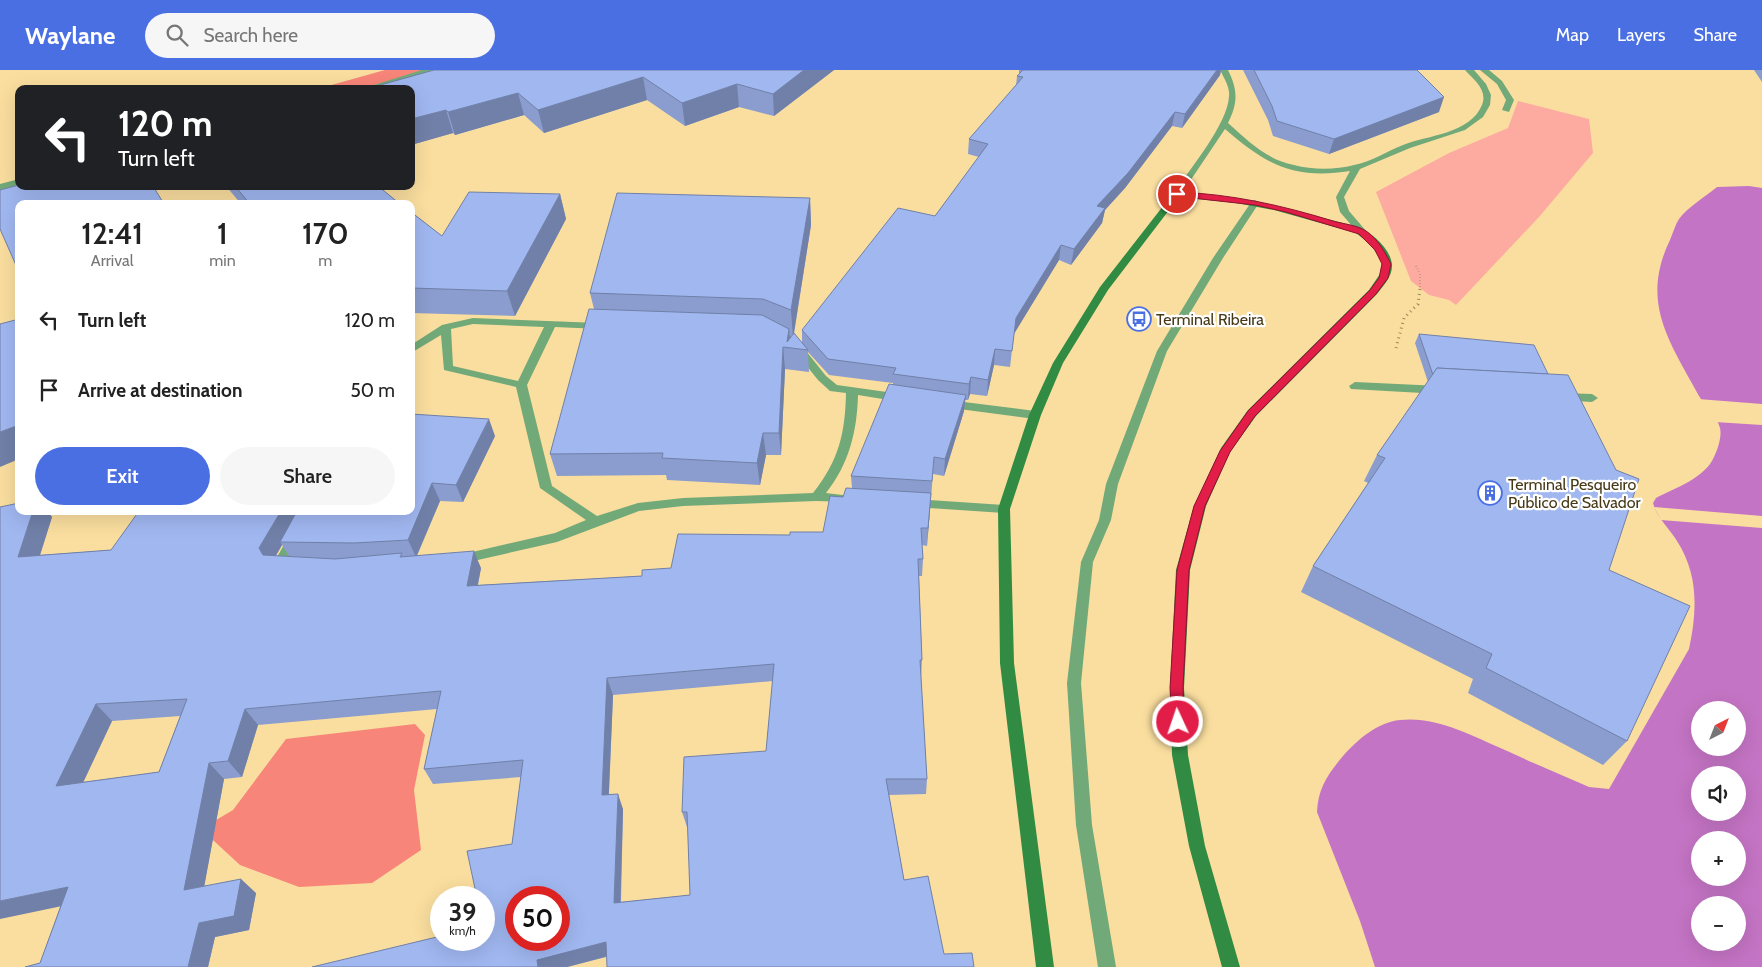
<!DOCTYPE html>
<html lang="en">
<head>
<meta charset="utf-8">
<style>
	:root { --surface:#fff; --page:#f6f6f6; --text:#222; --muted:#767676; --accent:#4a6fe2 }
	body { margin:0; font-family:Cabin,sans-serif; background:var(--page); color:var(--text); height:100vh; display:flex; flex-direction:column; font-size:19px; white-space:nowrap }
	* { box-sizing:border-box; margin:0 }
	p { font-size:16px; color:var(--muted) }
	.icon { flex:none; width:28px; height:28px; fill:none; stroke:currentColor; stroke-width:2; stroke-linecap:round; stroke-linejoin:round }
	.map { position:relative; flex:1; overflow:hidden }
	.sheet { position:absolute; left:15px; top:130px; width:400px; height:315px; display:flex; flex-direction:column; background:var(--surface); border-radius:10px; box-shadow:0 5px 20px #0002 }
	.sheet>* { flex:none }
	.guide { position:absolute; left:15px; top:15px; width:400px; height:105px; border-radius:10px; box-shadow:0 5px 20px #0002; background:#202124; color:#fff; overflow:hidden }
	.needle { width:32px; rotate:42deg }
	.buttons { position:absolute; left:1691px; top:631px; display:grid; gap:10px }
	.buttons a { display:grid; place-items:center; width:55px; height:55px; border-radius:50%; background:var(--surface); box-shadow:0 5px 20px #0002; font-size:25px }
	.speed { position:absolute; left:430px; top:816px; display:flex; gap:10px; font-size:25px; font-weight:700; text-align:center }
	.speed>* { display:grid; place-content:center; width:65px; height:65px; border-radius:50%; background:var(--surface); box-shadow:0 5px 20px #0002; line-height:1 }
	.speed small { font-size:12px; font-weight:400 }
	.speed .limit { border:8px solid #d22; background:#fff; color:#111 }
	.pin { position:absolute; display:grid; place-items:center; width:42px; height:42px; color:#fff; margin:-21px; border:2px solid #fff; border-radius:50%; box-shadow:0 1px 5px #0007 }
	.me { position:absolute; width:55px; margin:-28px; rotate:357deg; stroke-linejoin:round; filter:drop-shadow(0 0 4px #0008) }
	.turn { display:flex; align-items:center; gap:18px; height:105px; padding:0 20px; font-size:22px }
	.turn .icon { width:65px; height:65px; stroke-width:2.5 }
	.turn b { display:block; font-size:35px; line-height:42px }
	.eta { display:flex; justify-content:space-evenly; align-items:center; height:85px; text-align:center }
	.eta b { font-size:30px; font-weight:600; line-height:35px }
	.cta { display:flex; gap:10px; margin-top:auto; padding:10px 20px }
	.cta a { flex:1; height:58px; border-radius:30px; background:var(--accent); color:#fff; font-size:20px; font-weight:600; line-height:58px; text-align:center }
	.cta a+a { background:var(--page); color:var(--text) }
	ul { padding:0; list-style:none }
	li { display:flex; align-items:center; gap:15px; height:70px; padding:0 20px }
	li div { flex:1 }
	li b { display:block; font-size:19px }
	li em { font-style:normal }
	header { display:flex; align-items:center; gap:30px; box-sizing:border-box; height:70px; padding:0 25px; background:var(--accent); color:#fff }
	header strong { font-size:24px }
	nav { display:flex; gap:28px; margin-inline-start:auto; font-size:18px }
	.search { width:350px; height:45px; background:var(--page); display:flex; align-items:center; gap:12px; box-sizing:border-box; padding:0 18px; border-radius:28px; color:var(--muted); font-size:19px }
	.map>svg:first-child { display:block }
	.green { fill:#fdaba1 }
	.forest { fill:#f88579 }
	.water { fill:#c474c4; fill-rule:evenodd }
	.pier { fill:#fade9f }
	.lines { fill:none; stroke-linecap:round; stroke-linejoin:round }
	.path-far1 { stroke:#9d8858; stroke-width:2; stroke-dasharray:0.5 2.5; stroke-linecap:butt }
	.path { stroke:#9d8858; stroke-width:3; stroke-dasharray:1 4; stroke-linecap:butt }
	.lane { fill:#72a978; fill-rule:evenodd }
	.street { fill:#72a978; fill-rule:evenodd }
	.secondary { fill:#318b43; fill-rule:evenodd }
	.wall { fill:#8a9dce; fill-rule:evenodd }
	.shaded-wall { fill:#7080a8 }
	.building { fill:#a0b7f0; stroke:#7080a8; fill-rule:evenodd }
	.route { fill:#e11d48; stroke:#92132f }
	.labels { text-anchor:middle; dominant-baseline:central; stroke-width:4.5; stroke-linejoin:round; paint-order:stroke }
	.poi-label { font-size:16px; fill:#473917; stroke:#fff; text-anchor:start }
</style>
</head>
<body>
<header>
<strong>Waylane</strong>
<div class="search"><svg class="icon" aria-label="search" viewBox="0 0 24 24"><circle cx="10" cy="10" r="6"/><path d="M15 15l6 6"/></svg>Search here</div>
<nav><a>Map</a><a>Layers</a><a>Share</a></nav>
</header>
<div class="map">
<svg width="1762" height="897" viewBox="0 0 1762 897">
	<rect width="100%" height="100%" fill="#fade9f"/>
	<!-- green -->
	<path class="green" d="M1518 31 1589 49 1593 83 1539 147 1456 235 1449 230 1429 225 1411 211 1376 122 1449 83 1508 58Z"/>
	<!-- forest -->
	<g class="forest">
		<path d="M385 0H452L385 19H317Z"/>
		<path d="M415 654 425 665 414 720 421 780 372 813 299 817 240 795 201 759 233 740 286 669Z"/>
	</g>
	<!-- water -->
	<path class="water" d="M1749 116 1762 118V897H1375L1360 851 1317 742C1318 718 1328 704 1343 686 1357 670 1378 652 1400 650 1437 646 1472 666 1505 680 1533 693 1561 705 1589 717L1609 719 1689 579C1697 542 1699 505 1677 471 1669 458 1657 448 1653 433L1656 428C1675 418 1705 408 1714 387 1718 379 1722 366 1720 358 1717 346 1705 336 1699 326 1669 271 1640 232 1670 170 1673 163 1675 155 1679 149 1688 137 1705 127 1717 117ZM1700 640H1738V678H1700ZM1700 705H1738V742H1700ZM1700 770H1738V808H1700ZM1700 835H1738V872H1700Z"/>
	<!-- pier -->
	<g class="pier">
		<path d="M1698 329 1762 334V355L1715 352Z"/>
		<path d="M1654 437 1762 446V458L1661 450Z"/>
	</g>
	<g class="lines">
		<!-- path-far1 -->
		<path class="path-far1" d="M1416 196 1420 204V220"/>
		<!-- path -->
		<path class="path" d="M1396 278 1404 248 1418 234 1420 219"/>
		<!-- lane -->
		<g class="lane">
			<path d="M1255 130 1259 133 1223 188 1167 281 1118 414 1111 450 1093 492 1081 613 1092 755 1116 897H1098L1076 755 1067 613 1081 492 1099 450 1106 414 1157 281 1213 188 1252 131Z"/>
			<path d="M473 248 599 253 604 256 599 259 555 257 527 315 552 416 597 446 638 433 683 428 813 423C839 390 845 364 846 323L830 321 818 310 794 280 793 278 794 276H802L826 306 837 315 901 324 907 328 901 332 858 325C857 362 849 394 826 423L851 426 853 429 851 432 816 431 683 436 639 441 557 472 460 494 455 492 454 489 455 486 555 463 586 450 540 418 516 317 444 300 441 265 411 283V275L442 255ZM473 254 544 257 518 311 453 296 451 259Z"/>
			<path d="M1355 312 1440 316 1446 320 1440 324 1351 319 1349 316Z"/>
			<path d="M1562 323 1592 324 1598 328 1592 332 1558 330 1556 327 1558 324Z"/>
			<path d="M948 330 1035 341 1041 345 1035 349 944 337 942 334 944 331Z"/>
			<path d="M914 429 1004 435 1008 436 1010 439 1008 442 1004 443 914 437 908 433Z"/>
			<path d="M303 441H315L287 492 290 496 288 500H274L272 496Z"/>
		</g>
		<!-- street -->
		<g class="street">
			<path d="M422 0H434L374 19H361Z"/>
			<path d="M1220 0H1228C1238 20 1238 33 1228 53 1247 70 1267 90 1294 95 1313 100 1335 100 1354 95 1371 92 1387 81 1403 75 1428 65 1470 64 1482 35 1488 20 1474 10 1465 0H1474L1486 14 1491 25 1490 35 1483 47 1465 60 1410 78 1360 99 1344 127 1349 141 1367 162 1362 165 1359 164 1340 142 1336 127 1350 101C1294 110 1265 94 1225 59L1180 126H1174L1173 124C1189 100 1228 54 1229 26 1230 17 1224 8 1220 0Z"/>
			<path d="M1480 0H1489L1502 11 1514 30 1509 42 1502 40 1506 30 1497 14Z"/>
			<path d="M19 109V115L0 120V114Z"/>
		</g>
		<!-- secondary -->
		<path class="secondary" d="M1177 121 1255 131 1359 157C1372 163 1392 180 1392 196 1392 207 1383 216 1377 224L1256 346 1230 382 1206 436 1190 500 1184 618 1188 685 1205 776 1240 897H1222L1189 776 1172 685 1170 618 1176 500 1194 436 1221 378 1248 340 1369 220 1380 204 1382 192 1371 175 1356 163 1274 140 1236 133 1179 127 1108 220 1063 293 1041 345 1010 439 1014 593 1054 897H1036L1000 593 998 439 1029 345 1053 293 1100 217 1174 122Z"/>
	</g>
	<!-- wall -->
	<g class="wall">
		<path d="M434 0H834L774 46 739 37 685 56 647 30 544 63 524 45 455 65 453 63 411 75Z"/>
		<path d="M1019 0H1221L1220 5 1182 58 1172 56 1125 118 1105 140 1102 153 1071 195 1059 190 1014 263 1010 297 994 295 987 326 970 324 968 330H965L964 341 944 406 933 404 927 476 922 475 923 489 922 506H919L922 590 921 607 927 709 926 724 889 725 904 810 944 884 974 897 606 887 567 897H312L484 870 512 774 521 707 433 714 424 699 437 639 258 655 242 707 224 709 204 816 256 823 249 860 215 867 208 897H25L40 893 60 837 19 441H47L52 447 40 485 111 480 411 441V344L495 366 463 432 440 431 417 486 481 498 478 515 642 506 790 465 823 462 843 427 852 418 851 406 893 315V313L829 305 808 282 809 302 785 299 781 385H766L760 415 667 410 666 405 557 406 550 384 594 239 590 223 810 128 811 155 794 264 802 273V260L935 146 979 87 968 84 969 69 1016 16 1017 6 1019 4ZM282 475 289 486H276ZM773 611 766 681 682 742 687 757H688L690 825 621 832 623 739 609 725 613 625ZM180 646 159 702 83 712 112 651Z"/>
		<path d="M1243 0H1417L1439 42 1329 84 1273 66 1268 50Z"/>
		<path d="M1754 0H1762V12Z"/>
		<path d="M226 116H378L400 134H241Z"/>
		<path d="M560 124 566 149 515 246 411 243V142L442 166Z"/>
		<path d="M1419 264 1609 500 1627 671 1603 695 1468 623 1473 609 1301 522 1313 496 1368 413 1364 411 1377 385 1428 312 1415 273Z"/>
	</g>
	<!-- shaded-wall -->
	<g class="shaded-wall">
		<path d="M804 0H834L774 46 773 24Z"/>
		<path d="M1217 0H1221L1220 5 1182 58 1185 44Z"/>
		<path d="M643 7 647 30 544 63 538 40Z"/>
		<path d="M737 14 739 37 685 56 682 33Z"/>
		<path d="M518 23 524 45 455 65 448 42Z"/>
		<path d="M1444 27 1439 42 1329 84 1334 69Z"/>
		<path d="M446 40 453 63 411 75V49Z"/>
		<path d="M1175 42 1172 56 1125 118 1105 140 1102 153 1071 195 1074 179 1097 136Z"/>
		<path d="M560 124 566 149 515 246 507 221Z"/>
		<path d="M810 128 811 155 793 268 791 240Z"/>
		<path d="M1061 175 1059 190 1014 264 1016 248Z"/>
		<path d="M789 259 791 278 787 272Z"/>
		<path d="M783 277 785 299 781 385 779 363Z"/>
		<path d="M995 279 994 295 987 326 988 310Z"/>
		<path d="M971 307 970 324 968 330 969 314Z"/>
		<path d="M966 325 964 341 944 406 945 389Z"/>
		<path d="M489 349 495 366 463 432 456 415Z"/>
		<path d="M19 355V389L0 397V362Z"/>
		<path d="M763 363 766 385 760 415 757 393Z"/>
		<path d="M432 413 440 431 416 487 408 470Z"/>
		<path d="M931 423 930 440 927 476 928 458Z"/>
		<path d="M33 441H47L52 447 34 504 18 487Z"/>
		<path d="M281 441H302L280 472 282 475 270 495 263 485 259 478Z"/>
		<path d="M474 481 481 498 474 533 467 516Z"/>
		<path d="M607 608 613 625 608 740 602 725Z"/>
		<path d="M96 634 112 651 74 732 56 716Z"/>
		<path d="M245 639 258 655 242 707 228 691Z"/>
		<path d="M209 693 224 709 201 834 184 820Z"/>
		<path d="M618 724 623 739 620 847 614 833Z"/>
		<path d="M241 809 256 823 249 860 215 867 208 897H188L199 853Z"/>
		<path d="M68 817 86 831 0 849V831Z"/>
		<path d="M606 872 612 885 567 897H538L537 890Z"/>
	</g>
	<!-- building -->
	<g class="building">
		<path d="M434 0H804L773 24 737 14 682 33 643 7 538 40 518 23 448 42 446 40 411 49V19H366Z"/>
		<path d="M1023 0H1217L1185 44 1175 42 1128 103 1097 136 1105 138 1074 179 1061 175 1016 248 1012 281 995 279 988 310 971 307 969 314 893 304 896 298 828 289 802 260 898 138 935 146 988 74 969 69 1023 7 1017 6Z"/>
		<path d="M1254 0H1417L1444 27 1334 69 1277 51 1272 36Z"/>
		<path d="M19 115V116H153L164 134H19V202L0 159V120Z"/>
		<path d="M235 116H378L400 134H250Z"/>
		<path d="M469 122 560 124 507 221 411 218V142L442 166Z"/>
		<path d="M617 123 810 128 791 240 763 229 590 223Z"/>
		<path d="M589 239 762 245 789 259 787 272 794 263 808 280 783 277 779 363H763L757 393 662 388 663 383 550 384Z"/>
		<path d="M19 249V355L0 362V254Z"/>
		<path d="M1419 264 1534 275 1548 304 1437 298 1433 305Z"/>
		<path d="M1437 298 1568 305 1616 400 1639 409 1609 500 1690 536 1627 671 1486 598 1492 584 1313 496 1385 388 1377 385Z"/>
		<path d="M889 314 966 325 945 389 934 387 932 411 851 406Z"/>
		<path d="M411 344 489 349 456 415 432 413 408 470 354 473 280 472 297 441H411Z"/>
		<path d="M846 418 931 423 928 458H921L923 489H918L922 590H920L927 709H886L904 810 928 806 944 884 972 883 974 897H607L606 872 537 890 538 897H312L441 866V870H484V828H477L467 781 512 774 523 690 424 699 441 621 245 639 228 691 209 693 184 820 241 809 234 846 199 853 188 897H25L40 893 68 817 0 831V437L19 433V441H33L18 487 111 480 139 441H281L259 478 263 485 335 489 402 483 400 487 474 481 467 516 642 506V500L671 498 678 464 790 465V462H823L830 426 843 427ZM774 594 766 681 684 687 682 742H687L690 825 614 833 618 724 602 725 607 608ZM187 629 159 702 56 716 96 634ZM516 828H559V870H516Z"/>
	</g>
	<!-- route -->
	<path class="route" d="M1177 122C1231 124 1281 135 1333 151 1343 154 1357 155 1366 161 1378 169 1385 182 1391 194L1388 208 1376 224 1255 346 1230 382 1205 436 1189 500 1183 618 1185 652 1183 656 1178 657 1174 656 1172 652 1170 618 1177 500 1194 436 1220 381 1248 341 1370 220 1379 208 1382 194 1375 180 1359 164 1286 142 1255 135 1174 126 1173 124Z"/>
	<!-- icons -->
	<defs>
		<g id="bus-ring" transform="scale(1.25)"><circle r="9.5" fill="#fff" stroke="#4a6fe2" stroke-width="1.5"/><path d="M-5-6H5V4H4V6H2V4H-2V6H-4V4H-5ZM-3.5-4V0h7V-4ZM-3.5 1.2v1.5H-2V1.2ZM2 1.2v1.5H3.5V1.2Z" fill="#4a6fe2"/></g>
		<g id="building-ring" transform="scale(1.25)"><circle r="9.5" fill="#fff" stroke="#4a6fe2" stroke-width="1.5"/><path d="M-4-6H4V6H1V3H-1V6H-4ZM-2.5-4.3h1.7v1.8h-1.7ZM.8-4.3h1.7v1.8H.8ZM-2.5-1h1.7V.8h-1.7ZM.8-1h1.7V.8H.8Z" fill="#4a6fe2"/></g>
	</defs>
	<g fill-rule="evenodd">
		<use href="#bus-ring" x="1139" y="249"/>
		<use href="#building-ring" x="1490" y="423"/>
	</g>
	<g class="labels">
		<!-- poi labels -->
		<g class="poi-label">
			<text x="1156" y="249">Terminal Ribeira</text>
			<text x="1508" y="414">Terminal Pesqueiro<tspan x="1508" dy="18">Público de Salvador</tspan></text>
		</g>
	</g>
</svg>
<div class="buttons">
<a><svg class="needle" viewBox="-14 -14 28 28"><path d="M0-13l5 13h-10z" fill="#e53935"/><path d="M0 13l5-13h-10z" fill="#767676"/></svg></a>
<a><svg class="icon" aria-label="sound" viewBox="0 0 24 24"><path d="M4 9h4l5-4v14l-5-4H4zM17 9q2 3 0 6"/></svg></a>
<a>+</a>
<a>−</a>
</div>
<div class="speed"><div>39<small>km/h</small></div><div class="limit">50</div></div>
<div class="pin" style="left:1177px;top:124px;background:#d93025"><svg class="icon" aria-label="arrive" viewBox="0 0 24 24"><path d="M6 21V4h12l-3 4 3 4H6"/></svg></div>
<svg class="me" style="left:1178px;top:652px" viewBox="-20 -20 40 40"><circle r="17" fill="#e11d48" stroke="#fff" stroke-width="3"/><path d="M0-11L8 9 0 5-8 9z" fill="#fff"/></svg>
<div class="guide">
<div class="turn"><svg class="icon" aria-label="left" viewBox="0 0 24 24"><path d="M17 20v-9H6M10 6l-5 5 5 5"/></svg><div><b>120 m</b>Turn left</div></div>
</div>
<section class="sheet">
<div class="eta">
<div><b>12:41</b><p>Arrival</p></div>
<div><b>1</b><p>min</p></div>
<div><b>170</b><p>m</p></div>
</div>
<ul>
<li><svg class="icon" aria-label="left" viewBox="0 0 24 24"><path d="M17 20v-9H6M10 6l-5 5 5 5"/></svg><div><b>Turn left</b></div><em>120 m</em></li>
<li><svg class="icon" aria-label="arrive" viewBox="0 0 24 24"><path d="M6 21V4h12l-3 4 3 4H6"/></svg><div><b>Arrive at destination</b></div><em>50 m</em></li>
</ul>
<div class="cta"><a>Exit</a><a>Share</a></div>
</section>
</div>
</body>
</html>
